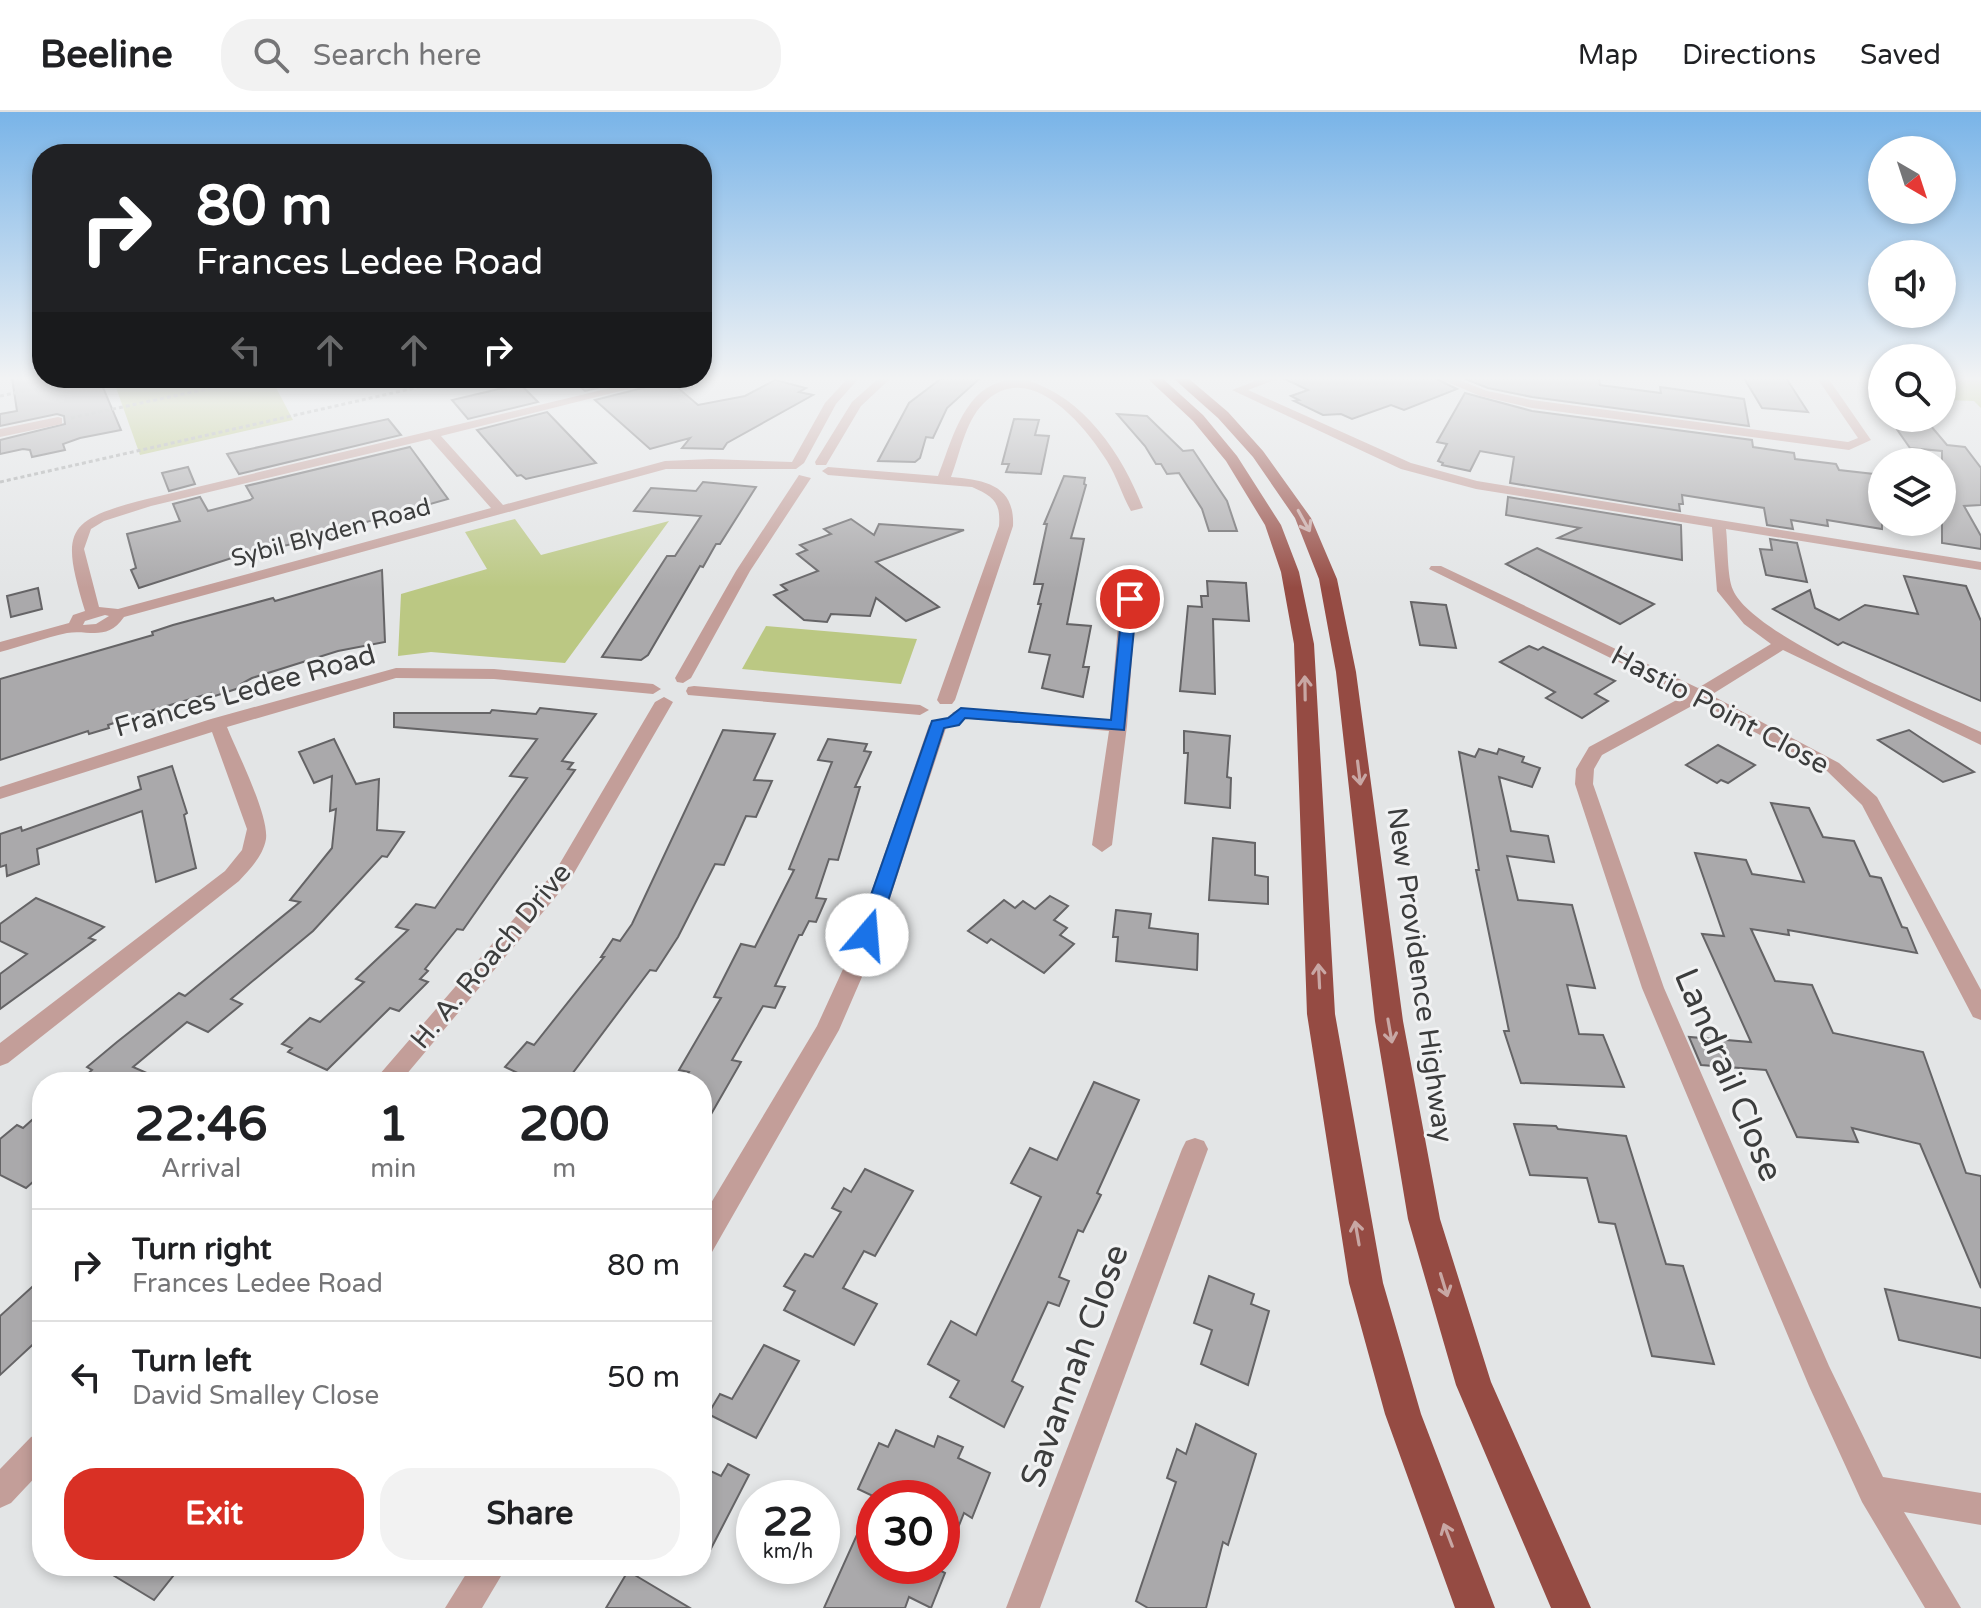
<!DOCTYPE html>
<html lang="en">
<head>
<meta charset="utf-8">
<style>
	:root { --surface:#fff; --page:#f2f2f2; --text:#202124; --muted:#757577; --line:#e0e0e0; --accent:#d93025 }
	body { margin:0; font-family:"Varela Round",sans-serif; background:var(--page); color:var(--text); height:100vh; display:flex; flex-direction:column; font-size:30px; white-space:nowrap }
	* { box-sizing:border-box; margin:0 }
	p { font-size:26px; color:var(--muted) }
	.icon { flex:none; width:44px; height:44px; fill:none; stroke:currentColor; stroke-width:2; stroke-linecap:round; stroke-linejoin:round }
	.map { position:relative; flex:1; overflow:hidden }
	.drawer { position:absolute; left:32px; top:960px; width:680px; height:504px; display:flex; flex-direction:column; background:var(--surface); border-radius:32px; box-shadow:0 4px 12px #0003 }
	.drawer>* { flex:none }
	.banner { position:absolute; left:32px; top:32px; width:680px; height:244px; border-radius:32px; box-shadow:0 4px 12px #0003; background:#202124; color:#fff; overflow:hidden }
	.needle { width:52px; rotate:141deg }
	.fabs { position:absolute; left:1868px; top:24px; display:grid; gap:16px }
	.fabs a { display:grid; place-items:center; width:88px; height:88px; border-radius:50%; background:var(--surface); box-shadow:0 4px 12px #0003; font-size:40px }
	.speed { position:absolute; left:736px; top:1368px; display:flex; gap:16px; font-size:40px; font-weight:700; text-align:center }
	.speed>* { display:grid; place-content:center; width:104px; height:104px; border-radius:50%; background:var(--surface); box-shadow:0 4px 12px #0003; line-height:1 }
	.speed small { font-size:20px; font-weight:400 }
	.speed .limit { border:12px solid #d22; background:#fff; color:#111 }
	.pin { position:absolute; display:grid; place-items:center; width:68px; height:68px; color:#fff; margin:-34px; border:4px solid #fff; border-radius:50%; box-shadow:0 2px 8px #0007 }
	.me { position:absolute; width:88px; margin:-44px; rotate:18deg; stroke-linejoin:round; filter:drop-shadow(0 0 6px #0008) }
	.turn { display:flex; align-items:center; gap:28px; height:168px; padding:0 32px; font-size:36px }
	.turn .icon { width:104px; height:104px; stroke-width:2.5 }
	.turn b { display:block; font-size:56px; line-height:68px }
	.lanes { display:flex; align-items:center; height:76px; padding:0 32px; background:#0003; justify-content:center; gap:40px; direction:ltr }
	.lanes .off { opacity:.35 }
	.eta { display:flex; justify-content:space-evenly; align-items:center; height:136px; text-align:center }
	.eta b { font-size:48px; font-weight:700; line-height:56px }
	.action { display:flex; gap:16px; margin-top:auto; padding:16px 32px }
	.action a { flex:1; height:92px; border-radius:32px; background:var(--accent); color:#fff; font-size:32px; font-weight:700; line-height:92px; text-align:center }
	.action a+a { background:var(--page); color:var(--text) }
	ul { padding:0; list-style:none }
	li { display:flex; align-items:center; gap:24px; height:112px; padding:0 32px; border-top:2px solid var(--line) }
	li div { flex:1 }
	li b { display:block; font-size:30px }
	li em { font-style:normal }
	header { display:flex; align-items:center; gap:48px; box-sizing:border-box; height:112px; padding:0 40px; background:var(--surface); border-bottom:2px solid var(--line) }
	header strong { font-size:38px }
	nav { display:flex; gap:44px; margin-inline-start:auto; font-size:28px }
	.search { width:560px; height:72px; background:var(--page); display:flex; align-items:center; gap:20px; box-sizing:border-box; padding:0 28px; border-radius:32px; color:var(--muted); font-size:30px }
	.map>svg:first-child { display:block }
	.green { fill:#bbc883 }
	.building { fill:#aaa9ab; stroke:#656466; stroke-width:2 }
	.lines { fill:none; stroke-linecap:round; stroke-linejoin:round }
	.path { stroke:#a3a5a5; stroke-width:3; stroke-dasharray:4 3; stroke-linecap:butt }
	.street { fill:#c39e99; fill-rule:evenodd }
	.highway { fill:#954b43; fill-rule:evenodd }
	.oneway { stroke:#c8a7a4 }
	.route { fill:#1a73e8; stroke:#114b97; stroke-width:2 }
	.labels { text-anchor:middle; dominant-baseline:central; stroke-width:6; stroke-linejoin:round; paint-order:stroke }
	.far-street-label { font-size:24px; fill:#3c3d3d; stroke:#f1f2f3 }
	.street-label { font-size:28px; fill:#3c3d3d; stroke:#f1f2f3 }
	.near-street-label { font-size:34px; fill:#3c3d3d; stroke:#f1f2f3 }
</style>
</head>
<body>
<header>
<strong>Beeline</strong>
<div class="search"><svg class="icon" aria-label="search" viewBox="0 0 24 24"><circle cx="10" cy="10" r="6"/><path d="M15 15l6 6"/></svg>Search here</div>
<nav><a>Map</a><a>Directions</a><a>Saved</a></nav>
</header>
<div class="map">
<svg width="1981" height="1496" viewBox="0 0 1981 1496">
	<rect width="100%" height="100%" fill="#e3e5e6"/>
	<!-- green -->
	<g class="green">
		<path d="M271 266 293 308 140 343 113 267Z"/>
		<path d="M1942 266H1981V296L1974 289 1948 288 1942 281Z"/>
		<path d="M515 407 541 443 669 409 565 551 431 540 398 544 401 482 487 457 465 420Z"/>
		<path d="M766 514 917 527 901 572 742 557Z"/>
	</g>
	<!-- building -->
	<g class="building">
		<path d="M12 266H99L121 318 80 326 63 332 65 338 32 345 30 338 23 337 0 342V328L65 312 64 304 57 302 0 314V302L17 299Z"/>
		<path d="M570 266H638L585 279Z"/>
		<path d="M942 266H980L947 296 933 326 926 325 920 346 915 350 878 349 909 291Z"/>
		<path d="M1283 266H1435L1457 277 1404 298 1391 293 1352 307 1341 302 1323 303 1294 289 1299 288 1291 284 1308 278Z"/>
		<path d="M1463 266H1599L1600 273 1661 281 1660 275 1744 287 1749 314 1532 285 1488 276Z"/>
		<path d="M1744 266H1786L1808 300 1762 296Z"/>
		<path d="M775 268 806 276 799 280 813 283 727 331 723 337 682 336 690 326 650 337 595 288 670 269 698 293 745 284Z"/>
		<path d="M520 272 538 290 468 307 452 288Z"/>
		<path d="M1465 281 1532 299 1752 328 1753 335 1794 341 1795 347 1836 352 1839 358 1874 362 1882 377V417L1827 408 1828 414 1791 408 1793 417 1767 413 1764 396 1682 383 1683 392H1679L1680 399 1510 371 1514 345 1480 339 1470 359 1442 353 1443 351 1438 349 1447 332 1437 330Z"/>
		<path d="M547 300 596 351 526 367 521 363 517 364 477 318Z"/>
		<path d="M1117 302 1147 304 1183 339 1193 338 1227 389 1237 419H1209L1202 397 1179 361 1167 362 1161 352H1156L1145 334Z"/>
		<path d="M1889 306 1925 307 1947 333 1965 335 1981 356V393L1964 394 1981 424V437L1942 431V339L1910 336Z"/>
		<path d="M388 307 401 323 239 362 227 342Z"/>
		<path d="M1014 307 1039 308 1035 323 1049 324 1041 362 1006 360 1009 352H1002Z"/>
		<path d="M410 335 448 387 352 414 355 418 238 444 139 476 131 458 136 456 127 422 180 409 173 392 200 385 208 399 250 388 253 386 246 374Z"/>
		<path d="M188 355 195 372 169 379 162 361Z"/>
		<path d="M1064 364 1085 366 1084 372 1086 373 1071 426 1084 427 1067 512 1091 514 1083 555H1089L1083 585 1042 576 1050 543 1029 540 1041 492H1038L1043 472H1034L1047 412H1044Z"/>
		<path d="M703 370 756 375 720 432H716L703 455 700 454 648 543 641 548 602 545 667 444H675L701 404 634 399 651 376 696 379Z"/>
		<path d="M1508 385 1681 413 1682 448 1558 426 1580 416 1506 403Z"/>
		<path d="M851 407 874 423 879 412 964 418 876 450 939 495 906 509 876 486 870 504 831 502 827 510 804 508 774 483 787 478 781 473 818 459 797 442 807 438 800 433 831 422 824 417Z"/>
		<path d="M1770 427 1797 431 1807 470 1766 463 1760 437 1772 438Z"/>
		<path d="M1537 436 1654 492 1620 512 1506 452Z"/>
		<path d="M382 458 385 530 338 539 252 566 241 572 242 575 212 585 211 581 150 599 108 613 109 616 89 622 88 619 0 648V567L153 523 152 520 173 513 273 486 275 489Z"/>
		<path d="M1904 464 1966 474 1981 509V589L1843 530 1838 533 1773 497 1810 478 1815 496 1839 508 1865 493 1918 502Z"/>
		<path d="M1207 469 1246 471 1249 509 1213 507 1215 582 1180 579 1188 494 1202 495 1201 484H1208Z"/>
		<path d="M38 476 42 497 11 505 7 484Z"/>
		<path d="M1411 490 1446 493 1456 536 1420 533Z"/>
		<path d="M1529 534 1538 538 1543 535 1615 569 1595 582 1608 589 1582 606 1546 586 1555 580 1500 550Z"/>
		<path d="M540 596 596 602 562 649 573 651 568 657 575 658 463 818 457 817 425 857 428 859 420 867 428 870 399 899 390 896 327 958 288 940 292 936 282 932 310 906 320 910 364 870 356 867 408 818 396 815 416 792 435 796 527 666 510 664 537 627 394 615V601H490L492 598 536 602Z"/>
		<path d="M723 618 775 622 754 668 772 669 756 705 746 704 724 753 715 752 678 825 656 859 650 858 566 970H513L520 962 505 955 527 930 534 933 604 845H601L613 827 620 829 632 812Z"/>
		<path d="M1909 618 1924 628 1974 660 1943 670 1878 628Z"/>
		<path d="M1184 619 1230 624 1227 665 1231 666 1230 696 1185 691 1188 641H1184Z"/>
		<path d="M334 627 356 672 379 667 377 718 404 720 387 745 382 744 313 819 231 887 242 892 208 920 187 910 133 955 167 970H78L92 958 87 955 117 930 179 881 185 884 300 790 290 788 332 736 336 697 330 699 332 664 314 671 299 640Z"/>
		<path d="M828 627 867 632 864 639 871 640 855 675H860L838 748 829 747 816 786 826 787 816 810 809 809 802 823H799L775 874 785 875 775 896 763 894 732 948 741 950 702 1018V970H683L689 960 679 958 721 886 714 885 741 832 755 835 794 758 789 757 832 650 818 648Z"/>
		<path d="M1718 633 1755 653 1728 671 1721 668 1717 671 1686 653Z"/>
		<path d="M1479 637 1497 642 1499 637 1524 645 1522 650 1540 656 1532 675 1499 665 1511 719 1548 724 1554 750 1507 744 1518 788 1572 793 1595 876 1567 873 1579 922 1603 923 1624 975 1521 971 1504 919H1509L1476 758H1479L1459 640 1475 645Z"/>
		<path d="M172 654 187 701 184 703 196 756 156 770 142 699 37 737 39 752 7 764 6 753 0 755V722L21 715 22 719 141 677 138 665Z"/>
		<path d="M1771 691 1809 696 1823 725 1854 729 1870 764 1881 766 1902 815 1907 816 1917 841 1788 818 1789 823 1751 817 1775 869 1812 873 1833 921 1923 940 1966 1061 1981 1064V1176L1920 1032 1852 1016 1858 1030 1797 1025 1766 958 1701 953 1689 925 1751 930 1702 822 1724 824 1695 741 1746 748 1752 762 1804 770Z"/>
		<path d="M1213 726 1255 731V763L1268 765V792L1209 788Z"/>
		<path d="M1050 784 1068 794 1054 808 1067 816 1060 823 1074 832 1044 861 991 827 987 831 968 819 1004 788 1015 796 1023 789 1035 797Z"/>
		<path d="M36 786 104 815 89 826 95 828 0 897V862L27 842 0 829V812Z"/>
		<path d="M1116 798 1151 802 1149 816 1198 822 1197 858 1116 849 1118 825H1113Z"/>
		<path d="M1094 970 1139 988 1097 1081 1101 1083 1083 1120 1078 1118 1059 1165 1069 1169 1059 1194 1048 1190 1012 1269 1023 1275 1004 1315 950 1285 959 1269 928 1252 951 1209 976 1223 1041 1085 1011 1071 1030 1036 1057 1048Z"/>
		<path d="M42 999V1062L26 1076 0 1063V1027L17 1013 23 1016Z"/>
		<path d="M1514 1012 1556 1014 1558 1017 1626 1024 1666 1152 1683 1154 1714 1252 1652 1244 1615 1112 1599 1110 1587 1066 1530 1063Z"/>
		<path d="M865 1057 913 1079 875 1144 864 1139 843 1176 877 1192 854 1233 784 1198 795 1179 784 1174 805 1142 813 1145 841 1100 832 1096 844 1076 851 1080Z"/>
		<path d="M1209 1164 1254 1182 1251 1192 1269 1199 1248 1273 1201 1252 1212 1218 1194 1211Z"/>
		<path d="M42 1166V1224L0 1263V1204Z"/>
		<path d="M1885 1177 1981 1196V1246L1899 1228Z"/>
		<path d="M764 1233 799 1249 756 1326 708 1302 720 1282 732 1287Z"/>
		<path d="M1196 1312 1256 1342 1228 1433 1223 1430 1206 1496H1148L1136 1489 1176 1370 1167 1366 1177 1337 1186 1342Z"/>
		<path d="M896 1318 934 1335 938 1324 963 1335 958 1346 990 1361 972 1406 964 1401 943 1453 942 1386H877L858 1377 879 1331 888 1335Z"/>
		<path d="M728 1352 749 1363 702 1454V1355L721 1364Z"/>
		<path d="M874 1385V1454H932L945 1461 931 1496 909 1485 905 1496H824Z"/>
		<path d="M98 1454H181L154 1488Z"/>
		<path d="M628 1459 690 1496H606Z"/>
	</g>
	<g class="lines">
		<!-- path -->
		<g class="path">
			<path d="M0 284 86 266"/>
			<path d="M71 306 258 266"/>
			<path d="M0 370 459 266"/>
		</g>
		<!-- street -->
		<g class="street">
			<path d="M652 266H672L441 324 503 393 665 349 711 347 792 350 825 291 848 266H859L836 292 804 351 796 357H666L124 505C107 530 88 517 67 521 44 526 22 534 0 540V530L69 511 73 503 85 499C61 419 64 408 147 387ZM430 327 491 396 118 497 99 495 84 437 91 417 104 409 151 394ZM105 503 109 504 96 512 83 513 85 509Z"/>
			<path d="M879 266H891L861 294 826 353H816L815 350 852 290Z"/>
			<path d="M1263 266H1280L1248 278 1411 351 1477 369 1981 450V458L1726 417C1728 433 1727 465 1733 478 1753 525 1930 596 1981 620V633L1783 538 1711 583 1839 651 1877 685 1981 878V908L1973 905 1862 693 1827 659 1699 590 1602 643 1594 657 1593 672 1664 876 1829 1254 1883 1365 1981 1381V1413L1904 1400 1961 1496H1925L1862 1390 1809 1274 1642 876 1575 672 1576 657 1589 635 1686 583 1429 457 1431 454H1441L1698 576 1771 532 1744 512 1717 479 1712 415 1476 377 1401 357 1232 278Z"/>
			<path d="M1438 266H1454L1487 279 1532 288 1848 330 1858 326 1817 266H1828L1871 328 1849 338 1532 296 1480 284Z"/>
			<path d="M1026 268C1084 285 1122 342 1143 396L1131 399C1122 383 1117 365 1107 349 1083 311 1028 245 983 292 965 310 960 342 951 365 985 368 1015 373 1013 414L955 588 952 592H940L937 588 999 414C1001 390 993 384 972 375L828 363 822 359 828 355 938 364C951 332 962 281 1000 270 1008 267 1018 268 1026 268Z"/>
			<path d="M58 305 62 306V312L0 325V317Z"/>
			<path d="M799 363 811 366 750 459 691 566 683 571 677 570 675 566 736 459Z"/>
			<path d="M1129 472 1137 477 1127 614 1112 733 1102 740 1092 733 1109 619 961 606 952 601 961 596 1110 608 1121 477Z"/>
			<path d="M396 556 494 557 653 572 661 577 653 582 494 567 396 566 227 615C237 640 269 703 266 727 263 744 250 757 239 769L8 951 0 954V931L225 759 242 738 247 717 212 620 0 687V675L211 607Z"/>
			<path d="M694 574 920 593 929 598 920 603 688 583 686 579 688 575Z"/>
			<path d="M664 585 673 590 570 768 400 970H373L556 758 655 590Z"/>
			<path d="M938 608 947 613 871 844 839 918 712 1140 702 1144V1106L817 914 849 844 929 613Z"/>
			<path d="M1195 1026 1204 1029 1208 1037 1040 1496H1006L1182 1037 1186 1029Z"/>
			<path d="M42 1321V1358L11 1391 0 1396V1357L31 1325Z"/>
			<path d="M471 1454H507L482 1496H445Z"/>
		</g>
		<!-- highway -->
		<g class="highway">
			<path d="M1147 266H1162L1203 303 1237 344 1281 413 1299 460 1314 532 1335 902 1383 1171 1421 1302 1495 1496H1455L1385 1302 1349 1171 1307 902 1294 532 1281 460 1265 413 1226 349 1193 309Z"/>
			<path d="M1173 266H1188L1228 300 1263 339 1311 406 1337 467 1356 560 1403 909 1440 1107 1491 1270 1591 1496H1551L1456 1273 1408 1107 1375 909 1336 560 1319 467 1295 406 1253 345 1218 306Z"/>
		</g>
	</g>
	<!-- one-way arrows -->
	<defs><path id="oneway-shaft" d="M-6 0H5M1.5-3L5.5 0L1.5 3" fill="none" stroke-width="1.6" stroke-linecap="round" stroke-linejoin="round" transform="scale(2)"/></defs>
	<g class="oneway">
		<use href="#oneway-shaft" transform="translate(1304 409) rotate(61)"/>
		<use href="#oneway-shaft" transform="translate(1305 576) rotate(-91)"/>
		<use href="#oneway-shaft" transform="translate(1359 661) rotate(83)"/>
		<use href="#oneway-shaft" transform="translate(1319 864) rotate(-93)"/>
		<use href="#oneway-shaft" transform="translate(1390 919) rotate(80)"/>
		<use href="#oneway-shaft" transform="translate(1357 1121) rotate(-100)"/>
		<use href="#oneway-shaft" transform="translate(1444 1173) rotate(73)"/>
		<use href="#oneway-shaft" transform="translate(1448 1423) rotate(-111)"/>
	</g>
	<!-- sky -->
	<linearGradient id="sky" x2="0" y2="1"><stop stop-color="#79b4e8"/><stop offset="0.56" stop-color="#f2f3f4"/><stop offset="1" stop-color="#f2f3f4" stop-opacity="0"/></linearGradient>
	<rect width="1981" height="476" fill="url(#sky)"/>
	<!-- route -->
	<path class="route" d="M1130 483 1137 487 1124 618 965 606 959 613 944 616 877 823 874 828H860L857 823 932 609 948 606 961 596 1111 608 1123 487Z"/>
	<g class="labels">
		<!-- far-street labels -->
		<g class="far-street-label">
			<text transform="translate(331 421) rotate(-15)">Sybil Blyden Road</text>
		</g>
		<!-- street labels -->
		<g class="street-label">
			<text transform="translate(245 579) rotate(-16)">Frances Ledee Road</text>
			<text transform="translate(1720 598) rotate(28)">Hastio Point Close</text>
			<text transform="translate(491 844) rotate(-50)">H. A. Roach Drive</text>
			<text transform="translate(1420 863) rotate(82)">New Providence Highway</text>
		</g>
		<!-- near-street labels -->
		<g class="near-street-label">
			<text transform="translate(1728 963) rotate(67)">Landrail Close</text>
			<text transform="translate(1075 1254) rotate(-70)">Savannah Close</text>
		</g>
	</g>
</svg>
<div class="fabs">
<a><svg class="needle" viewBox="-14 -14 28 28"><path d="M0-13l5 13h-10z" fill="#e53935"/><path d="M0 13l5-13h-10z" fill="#757577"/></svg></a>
<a><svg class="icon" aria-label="sound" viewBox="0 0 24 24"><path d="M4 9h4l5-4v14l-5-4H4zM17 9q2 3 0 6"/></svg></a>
<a><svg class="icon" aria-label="search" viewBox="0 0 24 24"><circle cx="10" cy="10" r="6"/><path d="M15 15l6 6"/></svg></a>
<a><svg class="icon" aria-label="layers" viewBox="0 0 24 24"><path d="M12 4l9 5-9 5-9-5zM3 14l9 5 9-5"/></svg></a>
</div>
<div class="speed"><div>22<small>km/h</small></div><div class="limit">30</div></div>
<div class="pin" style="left:1130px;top:487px;background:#d93025"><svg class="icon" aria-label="arrive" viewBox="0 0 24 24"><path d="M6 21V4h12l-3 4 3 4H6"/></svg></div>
<svg class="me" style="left:867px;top:823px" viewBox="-20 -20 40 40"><circle r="19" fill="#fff"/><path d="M0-13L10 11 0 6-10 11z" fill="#1a73e8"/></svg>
<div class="banner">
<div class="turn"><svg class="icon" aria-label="right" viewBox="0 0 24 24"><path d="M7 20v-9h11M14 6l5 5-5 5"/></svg><div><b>80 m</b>Frances Ledee Road</div></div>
<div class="lanes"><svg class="icon off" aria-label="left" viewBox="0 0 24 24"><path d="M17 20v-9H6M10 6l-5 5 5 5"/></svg><svg class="icon off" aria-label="ahead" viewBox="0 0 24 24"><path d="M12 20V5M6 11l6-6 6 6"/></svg><svg class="icon off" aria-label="ahead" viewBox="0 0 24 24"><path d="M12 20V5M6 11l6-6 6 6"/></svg><svg class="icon" aria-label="right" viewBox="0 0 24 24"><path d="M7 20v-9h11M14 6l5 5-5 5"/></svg></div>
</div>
<section class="drawer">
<div class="eta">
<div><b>22:46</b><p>Arrival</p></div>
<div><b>1</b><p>min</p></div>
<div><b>200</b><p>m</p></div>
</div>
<ul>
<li><svg class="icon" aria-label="right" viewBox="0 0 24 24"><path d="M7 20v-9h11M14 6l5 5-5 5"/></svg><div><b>Turn right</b><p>Frances Ledee Road</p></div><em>80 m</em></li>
<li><svg class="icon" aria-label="left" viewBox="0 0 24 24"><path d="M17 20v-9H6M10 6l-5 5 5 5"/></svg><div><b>Turn left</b><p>David Smalley Close</p></div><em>50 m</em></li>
</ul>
<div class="action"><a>Exit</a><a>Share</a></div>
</section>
</div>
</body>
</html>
